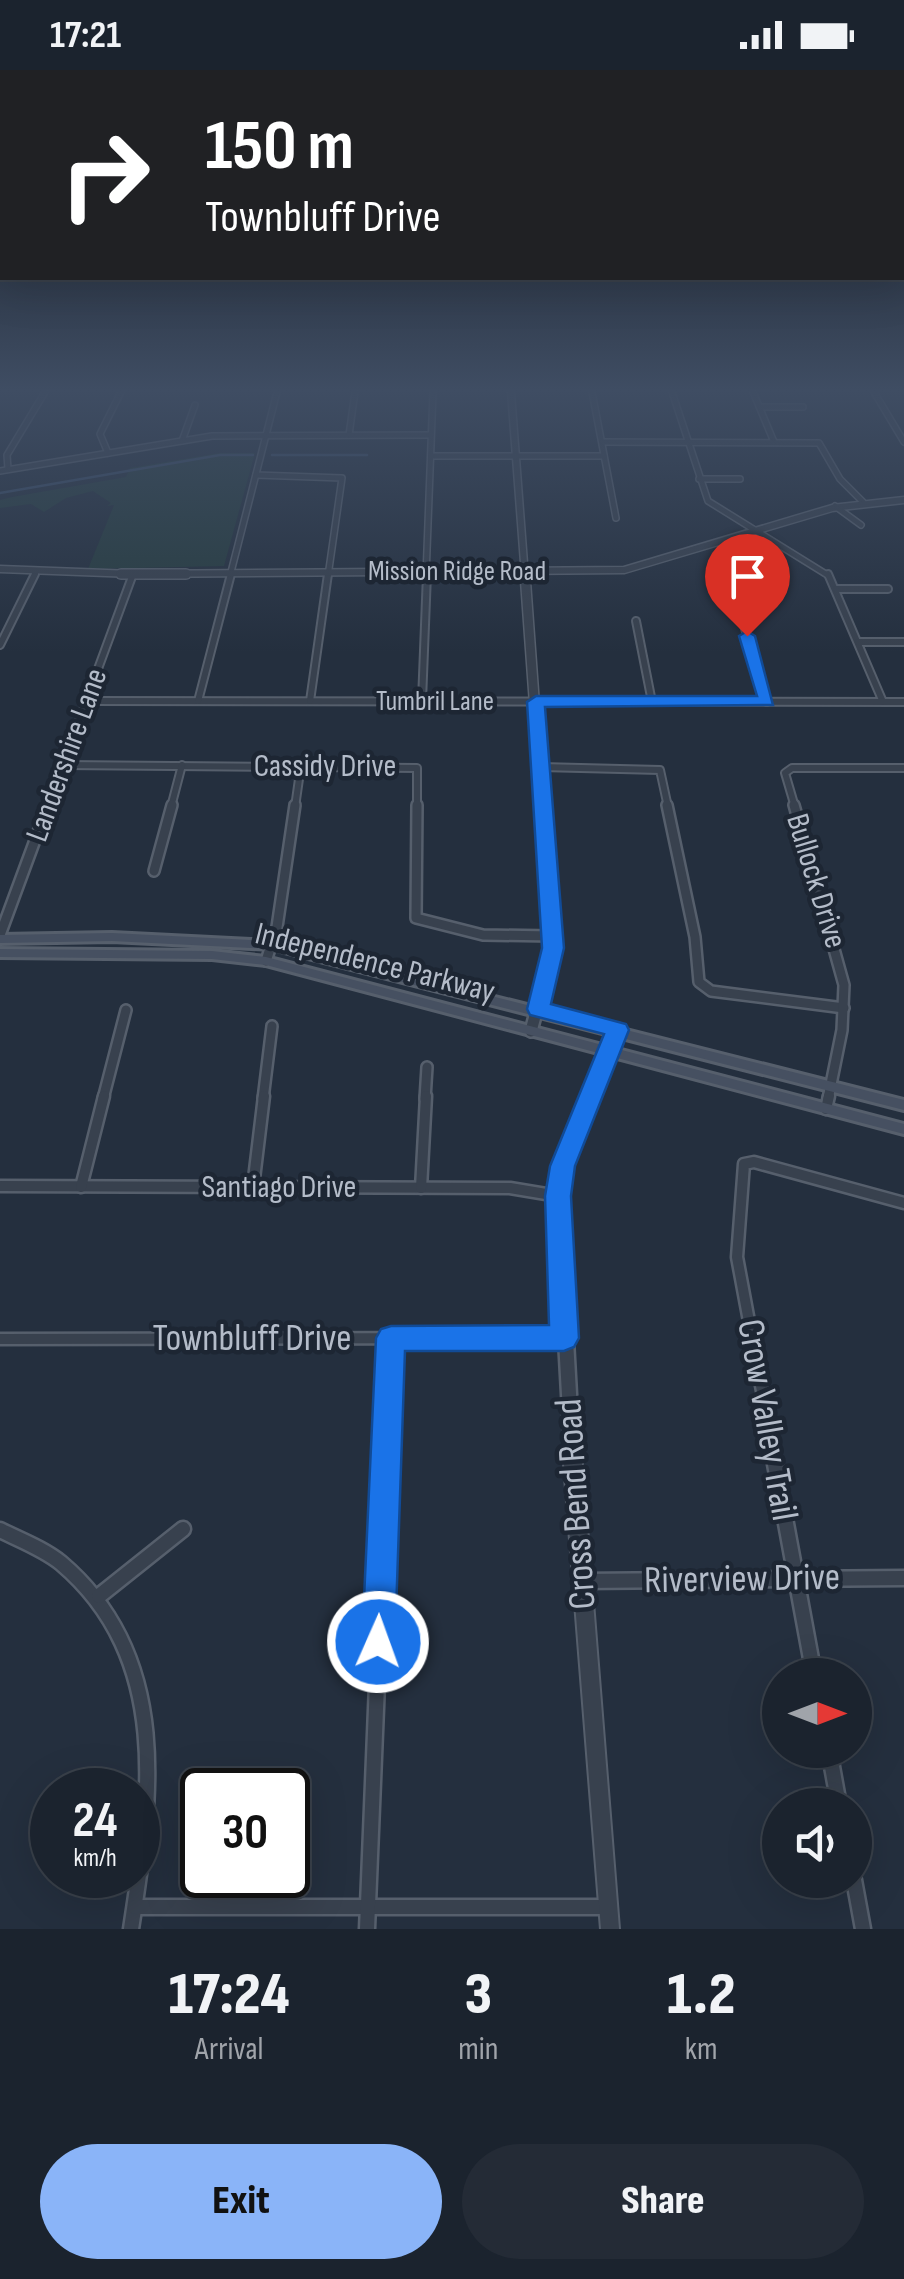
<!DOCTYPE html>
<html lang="en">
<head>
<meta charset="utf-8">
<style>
	:root { --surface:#1b232e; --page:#242b36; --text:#f1f3f6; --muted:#a0a4aa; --line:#39404a; --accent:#8ab4f8 }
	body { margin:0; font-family:"Sofia Sans Condensed",sans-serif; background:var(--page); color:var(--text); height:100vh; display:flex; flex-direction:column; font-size:38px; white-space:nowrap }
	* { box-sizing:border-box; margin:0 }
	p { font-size:32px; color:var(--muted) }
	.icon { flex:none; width:55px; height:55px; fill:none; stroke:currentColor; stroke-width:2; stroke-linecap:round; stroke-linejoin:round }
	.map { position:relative; height:1859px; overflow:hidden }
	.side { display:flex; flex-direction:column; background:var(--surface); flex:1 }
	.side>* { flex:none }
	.hud { position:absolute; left:0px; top:0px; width:905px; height:210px; box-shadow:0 10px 40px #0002,0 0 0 2px var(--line); background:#202124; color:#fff; overflow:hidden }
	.needle { width:65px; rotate:90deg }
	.buttons { position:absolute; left:762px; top:1588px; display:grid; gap:20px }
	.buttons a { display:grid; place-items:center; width:110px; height:110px; border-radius:50%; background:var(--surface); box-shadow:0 10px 40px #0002,0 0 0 2px var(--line); font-size:50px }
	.speed { position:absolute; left:30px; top:1698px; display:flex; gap:20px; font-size:50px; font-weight:700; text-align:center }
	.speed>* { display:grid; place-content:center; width:130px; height:130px; border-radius:50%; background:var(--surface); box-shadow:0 10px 40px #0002,0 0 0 2px var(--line); line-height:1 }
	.speed small { font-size:25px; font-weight:400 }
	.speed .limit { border:5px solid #111; border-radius:15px; background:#fff; color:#111 }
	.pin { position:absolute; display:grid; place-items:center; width:85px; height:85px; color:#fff; margin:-102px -42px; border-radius:50% 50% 50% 0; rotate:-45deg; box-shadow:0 0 10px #0007 }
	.pin .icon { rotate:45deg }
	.me { position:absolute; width:110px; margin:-55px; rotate:2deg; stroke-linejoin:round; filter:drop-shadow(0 0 8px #0008) }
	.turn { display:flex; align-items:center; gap:35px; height:210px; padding:0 40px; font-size:45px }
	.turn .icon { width:130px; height:130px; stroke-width:2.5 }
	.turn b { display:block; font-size:70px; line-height:85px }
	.eta { display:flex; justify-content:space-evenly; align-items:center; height:170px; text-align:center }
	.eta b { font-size:60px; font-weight:800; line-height:70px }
	.cta { display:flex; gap:20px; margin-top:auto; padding:20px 40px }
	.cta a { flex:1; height:115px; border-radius:60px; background:var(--accent); color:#111; font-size:40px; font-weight:800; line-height:115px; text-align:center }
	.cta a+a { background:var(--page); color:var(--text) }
	.status { display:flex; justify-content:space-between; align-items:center; height:70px; padding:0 50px; background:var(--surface); direction:ltr }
	.status svg { height:28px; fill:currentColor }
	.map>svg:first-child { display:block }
	.green { fill:#263c3f }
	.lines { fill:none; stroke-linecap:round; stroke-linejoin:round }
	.stream { stroke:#394c67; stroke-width:2.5 }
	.minor-far4-casing { stroke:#565f6c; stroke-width:8 }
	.minor-far3-casing { stroke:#565f6c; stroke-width:10 }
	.minor-far2-casing { stroke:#565f6c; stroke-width:14 }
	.minor-far1-casing { stroke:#565f6c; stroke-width:15 }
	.minor-casing { stroke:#565f6c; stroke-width:19 }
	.tertiary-far4-casing { stroke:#565f6c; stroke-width:9 }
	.tertiary-far3-casing { stroke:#565f6c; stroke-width:12 }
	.tertiary-far2-casing { stroke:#565f6c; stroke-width:16 }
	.tertiary-far1-casing { stroke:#565f6c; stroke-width:19 }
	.tertiary-casing { stroke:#565f6c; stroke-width:22 }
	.secondary-casing { stroke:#565f6c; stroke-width:6 }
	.minor-far4 { stroke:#38414e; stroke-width:5 }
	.minor-far3 { stroke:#38414e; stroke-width:6 }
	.minor-far2 { stroke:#38414e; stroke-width:9 }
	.minor-far1 { stroke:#38414e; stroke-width:10 }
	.minor { stroke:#38414e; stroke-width:14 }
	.tertiary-far4 { stroke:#38414e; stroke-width:6 }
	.tertiary-far3 { stroke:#38414e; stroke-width:9 }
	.tertiary-far2 { stroke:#38414e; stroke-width:11 }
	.tertiary-far1 { stroke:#38414e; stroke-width:14 }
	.tertiary { stroke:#38414e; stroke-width:18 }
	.secondary { fill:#465061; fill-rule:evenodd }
	.route { fill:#1a73e8; stroke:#114b97; stroke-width:2.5 }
	.labels { text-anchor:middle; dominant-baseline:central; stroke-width:9; stroke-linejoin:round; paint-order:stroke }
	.far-street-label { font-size:28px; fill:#b4bcc9; stroke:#1d2633 }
	.street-label { font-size:32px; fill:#b4bcc9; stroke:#1d2633 }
	.near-street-label { font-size:38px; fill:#b4bcc9; stroke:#1d2633 }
</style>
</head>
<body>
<div class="status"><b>17:21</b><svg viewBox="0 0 49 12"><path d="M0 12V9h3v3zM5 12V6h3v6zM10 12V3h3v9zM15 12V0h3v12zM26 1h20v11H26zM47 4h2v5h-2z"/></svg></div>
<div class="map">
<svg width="904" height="1859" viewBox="0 0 904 1859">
	<rect width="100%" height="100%" fill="#242f3e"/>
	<!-- green -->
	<path class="green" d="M219 383H255L224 496 88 499 114 435 107 436 111 433 93 421 66 428 44 442 31 434 0 438V430L12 427 126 407 130 398Z"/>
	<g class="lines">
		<!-- stream -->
		<g class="stream">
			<path d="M272 385H367"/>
			<path d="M0 423 220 385H253"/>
		</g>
		<!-- minor-far4 casing -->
		<g class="minor-far4-casing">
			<g id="minor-far4">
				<path d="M592 322 616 448"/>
				<path d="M672 322 708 431 829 506"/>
				<path d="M753 322 774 372"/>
				<path d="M874 322 904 372"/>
				<path d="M760 337H803"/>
				<path d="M349 365 355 322"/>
				<path d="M182 371 195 335"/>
				<path d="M602 372 819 373 840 409 863 432"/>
				<path d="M108 383 100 364 121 322"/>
				<path d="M431 386H604"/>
				<path d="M8 399 7 385 45 322"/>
				<path d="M0 401 212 366 431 365"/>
				<path d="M256 405 342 408 328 506"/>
				<path d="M699 409H740"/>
				<path d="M835 436 861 455"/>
				<path d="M230 506 277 322"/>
				<path d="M426 506 433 322"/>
			</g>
		</g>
		<!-- minor-far3 casing -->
		<g class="minor-far3-casing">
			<g id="minor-far3">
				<path d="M828 504 883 632"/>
				<path d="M836 519H888"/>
				<path d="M737 532 767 632"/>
				<path d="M636 551 652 632"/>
				<path d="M858 572H904"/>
				<path d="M0 575 35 504"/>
				<path d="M86 631 904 632"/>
				<path d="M198 631 231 504"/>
				<path d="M310 631 328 504"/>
				<path d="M422 631 427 504"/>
				<path d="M63 695 417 698V737"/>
				<path d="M541 697 660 700 668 737"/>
				<path d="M47 737 133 504"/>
				<path d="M171 737 182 695"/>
				<path d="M295 737 301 695"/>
				<path d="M795 737 785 703 792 698H904"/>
			</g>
		</g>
		<!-- minor-far2 casing -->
		<g class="minor-far2-casing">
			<g id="minor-far2">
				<path d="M417 735 416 848 483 865 553 866"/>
				<path d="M667 735 695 867 699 912 711 921 844 938"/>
				<path d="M794 735 844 915 842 960 828 1029"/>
				<path d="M154 801 172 735"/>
				<path d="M0 865 48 735"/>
				<path d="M266 891 277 857 295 735"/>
				<path d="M103 1029 126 940"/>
				<path d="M263 1029 272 956"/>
				<path d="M425 1029 427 997"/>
			</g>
		</g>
		<!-- minor-far1 casing -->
		<g class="minor-far1-casing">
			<g id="minor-far1">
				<path d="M826 1039 829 1026"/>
				<path d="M0 1116 510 1118 558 1126"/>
				<path d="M81 1117 104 1026"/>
				<path d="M253 1117 264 1026"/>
				<path d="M421 1118 426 1026"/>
				<path d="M0 1269 564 1268"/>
				<path d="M386 1396 391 1268"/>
				<path d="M776 1396 737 1187 744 1094 754 1092 904 1133"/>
			</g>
		</g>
		<!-- minor casing -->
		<g class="minor-casing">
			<g id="minor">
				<path d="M775 1394 814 1605"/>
				<path d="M0 1460C20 1470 44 1479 61 1493 173 1588 151 1730 131 1859"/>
				<path d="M583 1511 904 1508"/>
				<path d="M99 1526 183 1459"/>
				<path d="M829 1680 839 1735"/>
				<path d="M854 1810 863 1859"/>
				<path d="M135 1837H607"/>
				<path d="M367 1859 386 1394"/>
			</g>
		</g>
		<!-- tertiary-far4 casing -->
		<g class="tertiary-far4-casing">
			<g id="tertiary-far4">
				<path d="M511 322 525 506"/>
				<path d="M0 499 133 504 624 500 832 438 904 430"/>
			</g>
		</g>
		<!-- tertiary-far3 casing -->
		<g class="tertiary-far3-casing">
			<g id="tertiary-far3">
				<path d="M121 504H186"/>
				<path d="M525 504 542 737"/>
			</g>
		</g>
		<!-- tertiary-far2 casing -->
		<g class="tertiary-far2-casing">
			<g id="tertiary-far2">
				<path d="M531 961 553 879 542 735"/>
				<path d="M588 1029 617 959"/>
			</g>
		</g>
		<!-- tertiary-far1 casing -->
		<g class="tertiary-far1-casing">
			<path id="tertiary-far1" d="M573 1396 558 1126 570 1073 589 1026"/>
		</g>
		<!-- tertiary casing -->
		<g class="tertiary-casing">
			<path id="tertiary" d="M573 1394 610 1859"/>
		</g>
		<!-- secondary casing -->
		<g class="secondary-casing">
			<g id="secondary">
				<path d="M112 863 273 871 904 1030V1040L273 879 112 871 0 873V865Z"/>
				<path d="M0 879 212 881 266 887 904 1054V1064L266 895 212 889 0 887Z"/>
			</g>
		</g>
		<!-- minor-far4 -->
		<use href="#minor-far4" class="minor-far4"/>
		<!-- minor-far3 -->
		<use href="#minor-far3" class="minor-far3"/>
		<!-- minor-far2 -->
		<use href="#minor-far2" class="minor-far2"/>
		<!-- minor-far1 -->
		<use href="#minor-far1" class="minor-far1"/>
		<!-- minor -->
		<use href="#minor" class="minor"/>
		<!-- tertiary-far4 -->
		<use href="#tertiary-far4" class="tertiary-far4"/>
		<!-- tertiary-far3 -->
		<use href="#tertiary-far3" class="tertiary-far3"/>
		<!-- tertiary-far2 -->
		<use href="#tertiary-far2" class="tertiary-far2"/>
		<!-- tertiary-far1 -->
		<use href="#tertiary-far1" class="tertiary-far1"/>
		<!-- tertiary -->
		<use href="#tertiary" class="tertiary"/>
		<!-- secondary -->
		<use href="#secondary" class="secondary"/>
	</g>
	<!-- sky -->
	<linearGradient id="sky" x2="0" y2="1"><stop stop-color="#141a22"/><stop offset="0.55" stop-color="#3f4d63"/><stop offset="1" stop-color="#3f4d63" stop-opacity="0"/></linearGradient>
	<rect width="904" height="582" fill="url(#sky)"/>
	<!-- route -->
	<path class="route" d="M747 561 755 566 773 635 545 637 564 878 551 934 626 954 629 960 575 1096 571 1126 579 1268 574 1277 564 1281H405L395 1572 390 1583 378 1588 367 1583 362 1572 376 1268 381 1259 391 1256 549 1255 545 1126 550 1096 604 964 530 945 527 939 542 878 527 632 536 626H757L739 566Z"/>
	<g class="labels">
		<!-- far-street labels -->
		<g class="far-street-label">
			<text x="457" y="501">Mission Ridge Road</text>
			<text x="435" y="631">Tumbril Lane</text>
		</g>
		<!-- street labels -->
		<g class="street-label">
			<text transform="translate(67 685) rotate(-70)">Landershire Lane</text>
			<text x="325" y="696">Cassidy Drive</text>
			<text transform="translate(816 811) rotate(73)">Bullock Drive</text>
			<text transform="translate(375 893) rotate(14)">Independence Parkway</text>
			<text x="279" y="1117">Santiago Drive</text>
		</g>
		<!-- near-street labels -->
		<g class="near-street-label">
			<text x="252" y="1268">Townbluff Drive</text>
			<text transform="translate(767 1350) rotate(80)">Crow Valley Trail</text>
			<text transform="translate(576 1434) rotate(-94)">Cross Bend Road</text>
			<text transform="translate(742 1509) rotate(-1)">Riverview Drive</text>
		</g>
	</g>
</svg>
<div class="buttons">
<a><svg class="needle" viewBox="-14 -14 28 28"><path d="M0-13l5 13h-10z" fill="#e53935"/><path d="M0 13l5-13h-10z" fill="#a0a4aa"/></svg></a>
<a><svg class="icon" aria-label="sound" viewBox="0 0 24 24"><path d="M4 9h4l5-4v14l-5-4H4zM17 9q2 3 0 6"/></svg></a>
</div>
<div class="speed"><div>24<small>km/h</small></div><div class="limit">30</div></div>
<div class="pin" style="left:747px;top:566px;background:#d93025"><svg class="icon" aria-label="arrive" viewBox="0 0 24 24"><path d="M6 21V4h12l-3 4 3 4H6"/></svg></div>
<svg class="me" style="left:378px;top:1572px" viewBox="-20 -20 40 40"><circle r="17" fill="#1a73e8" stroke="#fff" stroke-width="3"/><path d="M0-11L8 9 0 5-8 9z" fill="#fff"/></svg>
<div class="hud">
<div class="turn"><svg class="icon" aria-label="right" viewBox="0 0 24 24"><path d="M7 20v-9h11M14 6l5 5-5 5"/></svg><div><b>150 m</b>Townbluff Drive</div></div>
</div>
</div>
<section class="side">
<div class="eta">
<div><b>17:24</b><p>Arrival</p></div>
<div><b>3</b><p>min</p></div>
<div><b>1.2</b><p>km</p></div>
</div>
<div class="cta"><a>Exit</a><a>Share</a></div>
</section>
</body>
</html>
